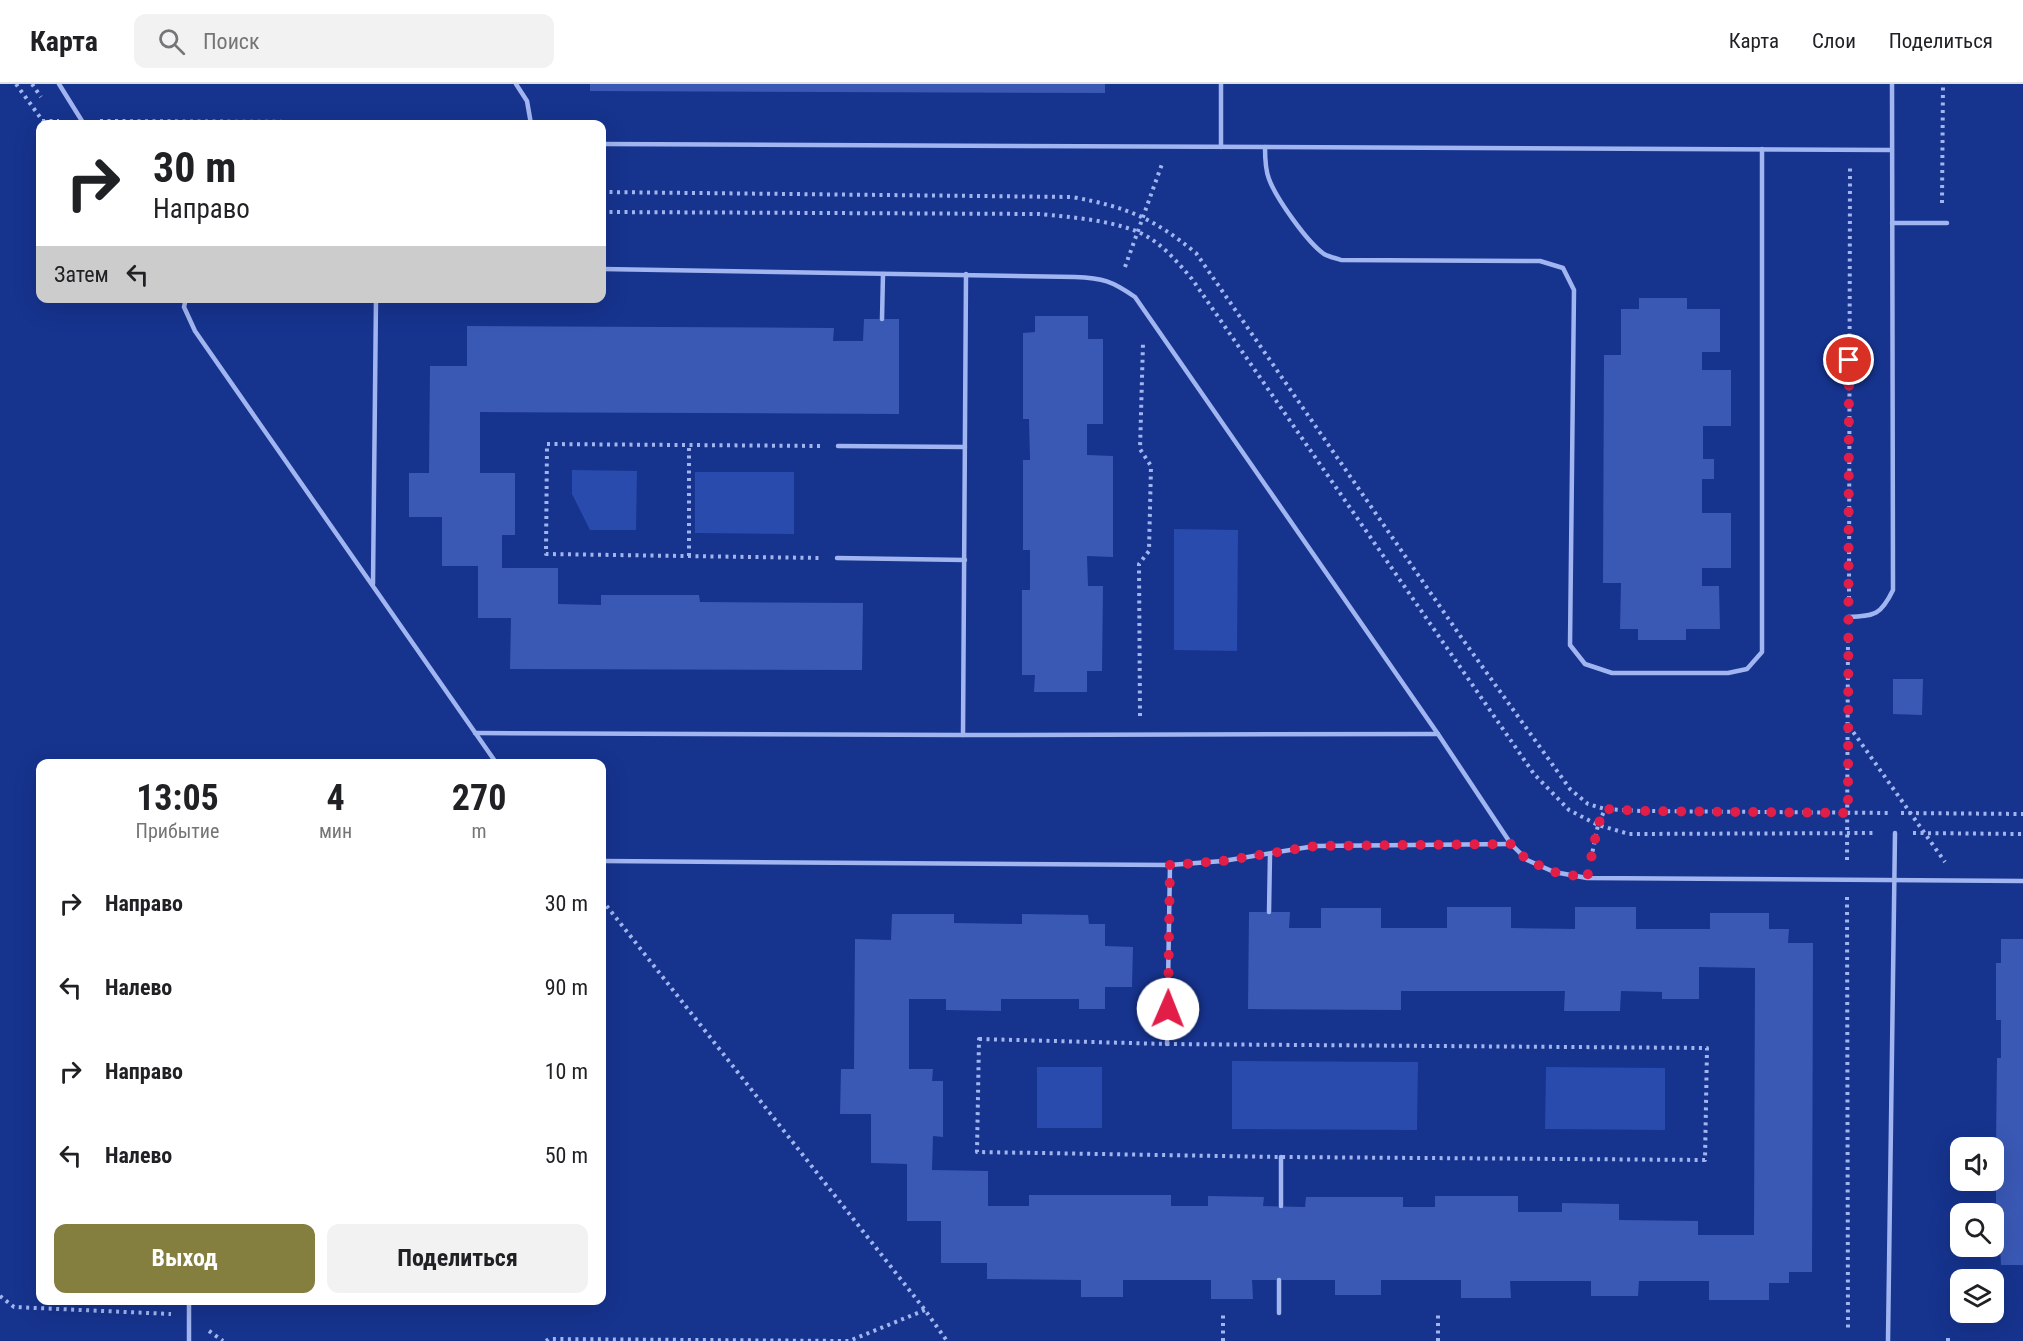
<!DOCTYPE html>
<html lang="ru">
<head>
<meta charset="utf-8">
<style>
	:root { --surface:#fff; --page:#f2f2f2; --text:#202124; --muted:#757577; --line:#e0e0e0; --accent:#847e3f }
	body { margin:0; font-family:"Roboto Condensed",sans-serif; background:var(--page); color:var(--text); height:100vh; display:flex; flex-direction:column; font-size:22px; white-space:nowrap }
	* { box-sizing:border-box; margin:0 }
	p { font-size:20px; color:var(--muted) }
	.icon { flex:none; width:33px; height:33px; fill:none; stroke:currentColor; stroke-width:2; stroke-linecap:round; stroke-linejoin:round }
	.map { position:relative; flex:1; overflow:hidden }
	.panel { position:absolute; left:36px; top:675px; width:570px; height:546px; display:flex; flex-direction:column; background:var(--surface); border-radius:12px; box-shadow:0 6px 24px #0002 }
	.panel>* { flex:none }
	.guide { position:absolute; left:36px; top:36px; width:570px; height:183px; border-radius:12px; box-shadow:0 6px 24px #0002; background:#fff; color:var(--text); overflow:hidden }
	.controls { position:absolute; left:1950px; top:1053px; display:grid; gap:12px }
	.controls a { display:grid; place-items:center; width:54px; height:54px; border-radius:12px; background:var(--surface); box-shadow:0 6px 24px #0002; font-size:30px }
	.pin { position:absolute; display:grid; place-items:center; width:51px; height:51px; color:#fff; margin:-26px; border:3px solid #fff; border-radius:50%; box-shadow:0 2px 6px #0007 }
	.me { position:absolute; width:66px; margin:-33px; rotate:1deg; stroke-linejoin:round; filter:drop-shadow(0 0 4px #0008) }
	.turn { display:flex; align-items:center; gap:21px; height:126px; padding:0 18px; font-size:27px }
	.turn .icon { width:78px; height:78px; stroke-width:2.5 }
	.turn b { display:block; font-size:42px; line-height:51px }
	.then { display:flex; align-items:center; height:57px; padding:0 18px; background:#0003; gap:12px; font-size:22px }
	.eta { display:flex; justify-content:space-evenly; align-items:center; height:102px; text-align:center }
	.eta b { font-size:36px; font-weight:700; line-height:42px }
	.cta { display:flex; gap:12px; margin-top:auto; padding:12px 18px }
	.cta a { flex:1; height:69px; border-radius:12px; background:var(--accent); color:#fff; font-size:24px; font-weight:700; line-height:69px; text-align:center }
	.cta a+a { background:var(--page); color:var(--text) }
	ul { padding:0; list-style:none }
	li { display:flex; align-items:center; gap:18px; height:84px; padding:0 18px }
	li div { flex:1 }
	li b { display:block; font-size:22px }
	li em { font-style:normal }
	header { display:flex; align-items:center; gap:36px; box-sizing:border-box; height:84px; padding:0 30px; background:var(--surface); border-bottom:2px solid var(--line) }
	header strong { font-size:28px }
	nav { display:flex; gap:33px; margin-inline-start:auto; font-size:21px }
	.search { width:420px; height:54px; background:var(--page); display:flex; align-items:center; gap:15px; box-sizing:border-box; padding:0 21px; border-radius:12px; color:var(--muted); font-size:22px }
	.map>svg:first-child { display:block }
	.green { fill:#284bad }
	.building { fill:#3a59b5 }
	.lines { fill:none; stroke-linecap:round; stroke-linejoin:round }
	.path { stroke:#a1b5f0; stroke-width:4; stroke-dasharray:3 4.5; stroke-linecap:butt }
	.service { stroke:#a1b5f0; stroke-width:4.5 }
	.route { stroke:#e11d48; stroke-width:10; stroke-dasharray:0 18 }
</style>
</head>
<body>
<header>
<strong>Карта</strong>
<div class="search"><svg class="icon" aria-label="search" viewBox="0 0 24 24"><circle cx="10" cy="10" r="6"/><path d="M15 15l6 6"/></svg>Поиск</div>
<nav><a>Карта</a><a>Слои</a><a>Поделиться</a></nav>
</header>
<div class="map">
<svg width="2023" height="1257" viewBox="0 0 2023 1257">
	<rect width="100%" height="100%" fill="#16338e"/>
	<!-- green -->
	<g class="green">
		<path d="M572 386 637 387 636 446H590L572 410Z"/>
		<path d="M695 388H794V450L695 449Z"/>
		<path d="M1174 445 1238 446 1237 567 1174 566Z"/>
		<path d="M1232 977 1418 978 1417 1046 1232 1045Z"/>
		<rect x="1037" y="983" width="65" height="61"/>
		<path d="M1546 983 1665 984V1046L1545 1045Z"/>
	</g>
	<!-- building -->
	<g class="building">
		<path d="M590 0H1105V9L590 7Z"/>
		<path d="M1639 214H1687V225H1720V268H1702V286H1731V342H1703V375H1714V395H1702V429H1731V484H1702V502H1719L1720 545H1686V556H1638V545H1620L1621 499H1603L1604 271H1621V225H1639Z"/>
		<path d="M1035 232H1088V255H1103V340H1087V371L1113 372V473L1087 472 1088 502H1103L1102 587H1087V608H1034L1035 591H1022V506H1030V466H1023V376H1030L1029 335H1023V249L1035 248Z"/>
		<path d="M864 235H899V330L480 328V389H515V451H502V484H558V520L601 521V511H699L700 518 863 519 862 586 510 585 511 534H478V482H442V433H409V389H429L430 282H467V242L834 244 833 257H863Z"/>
		<path d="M1893 595H1923L1922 631 1893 630Z"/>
		<path d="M1447 823H1511V844L1575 845V823H1636V845H1710V829H1769V845H1789L1788 859H1813L1812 1188H1789V1199H1769V1216H1709V1197H1639L1638 1212H1591V1197H1510L1511 1214H1461V1196H1381V1211H1335V1196H1252L1253 1215H1211V1196H1123V1213H1081V1196L987 1195V1179H941V1137H907V1080L871 1079V1030H840L841 985H854L855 855 891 856 892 830H954V839L1022 840V830L1088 831 1089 840H1105V862L1133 863 1132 903H1105V925H1079V915H1001V927L946 926V915H909V985H933L932 997H943V1053L933 1052 932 1086 988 1087V1122H1029V1111H1171V1122H1208V1112L1264 1113 1263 1122 1305 1123 1306 1113H1403V1123H1435V1112H1518V1128H1562V1119L1619 1120V1136L1698 1137V1151H1754L1755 884 1699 883V915H1662V908L1621 907 1620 927H1564L1565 907H1401V926L1248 925 1249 828H1290L1289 844H1321V824H1381V844H1447Z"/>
		<path d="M2001 855H2023V1181H2001L2000 1157H1996V1099H2000V1063H1996L1997 974H2001V936H1996V879H2001Z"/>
	</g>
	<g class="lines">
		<!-- path -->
		<g class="path">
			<path d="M16 0 45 40"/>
			<path d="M32 0 41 13"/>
			<path d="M42 37H59"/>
			<path d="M100 37 512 39"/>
			<path d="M602 108 1072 113C1127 123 1153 134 1196 169L1461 553 1570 705 1588 720 1605 725 1641 727 1890 729"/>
			<path d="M1942 119 1943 0"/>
			<path d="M602 128 1039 130C1071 133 1122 137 1148 153 1166 164 1179 180 1192 195L1534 690 1569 726 1598 741 1629 750 1875 749"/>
			<path d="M1125 183 1162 80"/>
			<path d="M820 362 547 360 546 470 820 474"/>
			<path d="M689 472V361"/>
			<path d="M1849 515 1850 84"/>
			<path d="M1140 632 1139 480 1149 467 1151 382 1140 365 1143 259"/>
			<path d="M1849 642 1945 778"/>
			<path d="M1901 729 2023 730"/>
			<path d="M1913 749 2023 750"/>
			<path d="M1591 775 1598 741 1605 725"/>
			<path d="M1847 776 1848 552"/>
			<path d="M1847 813 1848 1248"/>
			<path d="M602 816 925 1226 947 1257"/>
			<path d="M979 955 1167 960 1707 964 1705 1076 1281 1073 977 1068Z"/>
			<path d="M0 1212 14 1223 171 1230"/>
			<path d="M209 1247 223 1257"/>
			<path d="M546 1257 549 1255 849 1257 925 1226"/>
			<path d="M1223 1257V1228"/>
			<path d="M1438 1257V1230"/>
			<path d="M1948 1257V1253"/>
		</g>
		<!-- service -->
		<g class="service">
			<path d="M59 0 82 37"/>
			<path d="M516 0 527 17 531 40"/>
			<path d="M602 60 1892 66"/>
			<path d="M1221 63V0"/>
			<path d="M1265 63C1265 73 1265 85 1269 95 1276 114 1307 158 1324 170 1329 173 1336 174 1341 176L1540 177 1563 184 1574 206 1570 561 1585 580 1612 589H1728L1747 585 1762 568V65"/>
			<path d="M1892 139H1947"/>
			<path d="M602 185 1075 193C1103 194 1112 197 1135 213L1438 650 1511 760 1527 776 1554 788 1587 794 2023 797"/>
			<path d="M186 214 184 223 195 247 497 680"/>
			<path d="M882 235 883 190"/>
			<path d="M838 362 965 363"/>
			<path d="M837 474 965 476"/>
			<path d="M373 500 376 214"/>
			<path d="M1848 533C1875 532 1881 531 1893 506L1892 0"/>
			<path d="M475 649 963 651 1438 650"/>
			<path d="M963 651 966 190"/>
			<path d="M602 777 1170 781 1223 777 1315 762 1511 760"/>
			<path d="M1269 828 1270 770"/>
			<path d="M1167 960 1170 781"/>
			<path d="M1281 1122V1073"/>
			<path d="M1279 1229V1196"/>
			<path d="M189 1257V1216"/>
			<path d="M1888 1257 1895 749"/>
		</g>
	</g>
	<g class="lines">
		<!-- route -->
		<path class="route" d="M1168 925 1170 781 1223 777 1315 762 1511 760 1527 776 1554 788 1587 794 1598 741 1605 725 1641 727 1848 729 1849 276"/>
	</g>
</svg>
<div class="controls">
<a><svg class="icon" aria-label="sound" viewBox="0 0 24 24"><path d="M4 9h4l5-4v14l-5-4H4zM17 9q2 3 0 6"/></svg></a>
<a><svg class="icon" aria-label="search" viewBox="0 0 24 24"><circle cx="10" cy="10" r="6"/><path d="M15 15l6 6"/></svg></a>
<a><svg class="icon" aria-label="layers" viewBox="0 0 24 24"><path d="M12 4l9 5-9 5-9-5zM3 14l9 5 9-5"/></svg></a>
</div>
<div class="pin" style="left:1849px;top:276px;background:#d93025"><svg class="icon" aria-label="arrive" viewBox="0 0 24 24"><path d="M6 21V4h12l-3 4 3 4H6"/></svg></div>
<svg class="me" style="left:1168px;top:925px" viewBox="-20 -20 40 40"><circle r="19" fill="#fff"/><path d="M0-13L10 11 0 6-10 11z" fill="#e11d48"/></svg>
<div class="guide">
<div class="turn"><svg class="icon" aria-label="right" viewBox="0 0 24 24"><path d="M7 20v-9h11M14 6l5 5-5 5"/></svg><div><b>30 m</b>Направо</div></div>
<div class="then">Затем<svg class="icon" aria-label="left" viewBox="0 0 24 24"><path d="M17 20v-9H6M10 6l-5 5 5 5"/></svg></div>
</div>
<section class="panel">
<div class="eta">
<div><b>13:05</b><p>Прибытие</p></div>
<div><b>4</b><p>мин</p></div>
<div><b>270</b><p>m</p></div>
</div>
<ul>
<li><svg class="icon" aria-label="right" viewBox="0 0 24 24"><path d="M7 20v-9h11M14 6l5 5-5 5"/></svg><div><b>Направо</b></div><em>30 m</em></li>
<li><svg class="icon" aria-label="left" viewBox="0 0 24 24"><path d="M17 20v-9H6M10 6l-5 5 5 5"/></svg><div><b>Налево</b></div><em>90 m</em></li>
<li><svg class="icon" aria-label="right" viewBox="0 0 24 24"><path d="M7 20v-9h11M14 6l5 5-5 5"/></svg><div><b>Направо</b></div><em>10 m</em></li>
<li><svg class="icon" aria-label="left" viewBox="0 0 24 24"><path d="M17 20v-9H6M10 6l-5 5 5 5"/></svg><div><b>Налево</b></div><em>50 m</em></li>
</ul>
<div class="cta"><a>Выход</a><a>Поделиться</a></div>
</section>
</div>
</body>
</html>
